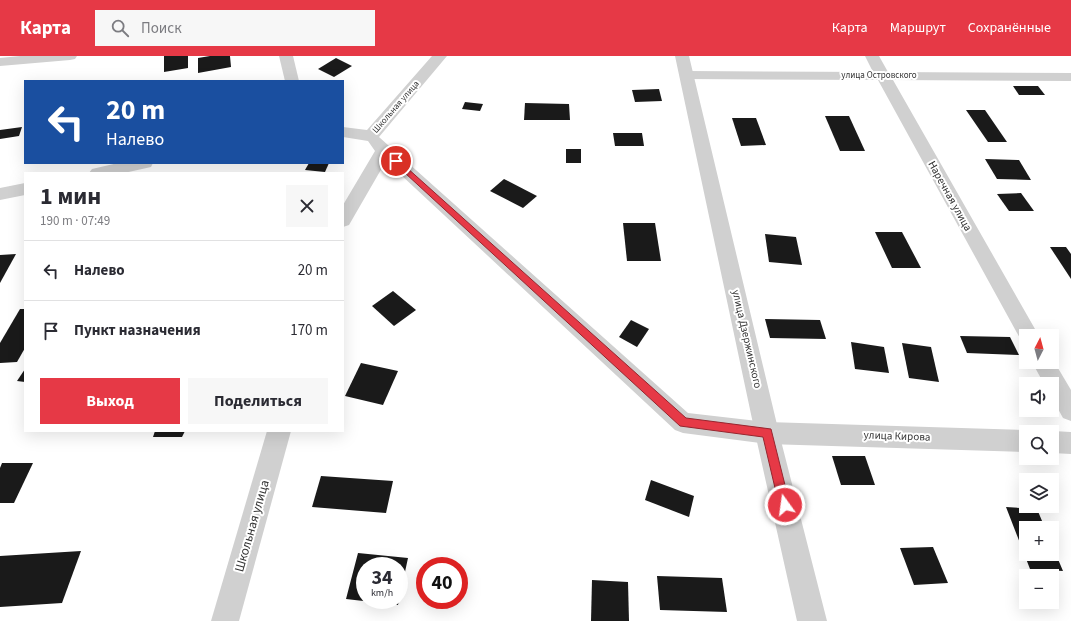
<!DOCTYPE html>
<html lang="ru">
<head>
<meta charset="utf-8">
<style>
	:root { --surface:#fff; --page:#f7f7f7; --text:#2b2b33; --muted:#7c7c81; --line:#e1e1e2; --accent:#e63946 }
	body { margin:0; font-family:"Source Sans 3",sans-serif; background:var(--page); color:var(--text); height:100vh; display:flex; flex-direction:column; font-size:15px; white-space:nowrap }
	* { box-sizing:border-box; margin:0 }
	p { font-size:13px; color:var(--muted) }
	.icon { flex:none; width:22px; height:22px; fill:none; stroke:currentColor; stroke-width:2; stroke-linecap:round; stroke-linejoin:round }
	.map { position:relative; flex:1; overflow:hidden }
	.drawer { position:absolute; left:24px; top:116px; width:320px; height:260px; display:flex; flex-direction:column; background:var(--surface); border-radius:0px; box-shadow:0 4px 16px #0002 }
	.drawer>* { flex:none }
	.top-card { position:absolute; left:24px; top:24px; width:320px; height:84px; border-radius:0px; box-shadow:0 4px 16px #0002; background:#1a4fa0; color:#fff; overflow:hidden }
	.needle { width:26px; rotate:6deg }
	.controls { position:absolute; left:1019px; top:273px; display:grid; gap:8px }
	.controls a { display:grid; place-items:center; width:40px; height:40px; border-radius:0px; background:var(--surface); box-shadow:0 4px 16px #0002; font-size:20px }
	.speed { position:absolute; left:356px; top:501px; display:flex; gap:8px; font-size:20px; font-weight:700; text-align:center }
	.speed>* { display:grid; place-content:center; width:52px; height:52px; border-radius:50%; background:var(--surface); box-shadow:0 4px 16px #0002; line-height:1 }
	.speed small { font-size:10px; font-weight:400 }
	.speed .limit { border:6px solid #d22; background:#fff; color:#111 }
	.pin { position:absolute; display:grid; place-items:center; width:34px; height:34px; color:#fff; margin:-17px; border:2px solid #fff; border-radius:50%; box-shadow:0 1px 4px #0007 }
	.me { position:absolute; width:44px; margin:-22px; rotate:346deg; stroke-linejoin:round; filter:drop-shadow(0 0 3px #0008) }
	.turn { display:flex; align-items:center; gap:14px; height:84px; padding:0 16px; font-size:18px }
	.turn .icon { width:52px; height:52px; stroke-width:2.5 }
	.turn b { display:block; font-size:28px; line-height:34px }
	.round { display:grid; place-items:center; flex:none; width:42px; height:42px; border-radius:0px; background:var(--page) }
	.overview { display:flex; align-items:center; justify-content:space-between; height:68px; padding:0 16px }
	h1 { font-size:24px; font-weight:700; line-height:30px }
	.primary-button { display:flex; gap:8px; margin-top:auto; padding:8px 16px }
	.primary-button a { flex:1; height:46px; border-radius:0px; background:var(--accent); color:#fff; font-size:16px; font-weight:700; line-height:46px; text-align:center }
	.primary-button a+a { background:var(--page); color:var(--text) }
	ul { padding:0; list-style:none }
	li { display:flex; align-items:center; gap:12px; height:60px; padding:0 16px; border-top:1px solid var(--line) }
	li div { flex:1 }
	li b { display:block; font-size:15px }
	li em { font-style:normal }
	header { display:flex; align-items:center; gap:24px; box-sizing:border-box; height:56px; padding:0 20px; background:var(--accent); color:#fff }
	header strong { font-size:19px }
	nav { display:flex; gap:22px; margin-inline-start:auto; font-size:14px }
	.search { width:280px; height:36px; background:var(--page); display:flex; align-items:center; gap:10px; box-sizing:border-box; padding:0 14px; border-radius:0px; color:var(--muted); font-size:15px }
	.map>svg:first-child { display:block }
	.building { fill:#1a1a1a }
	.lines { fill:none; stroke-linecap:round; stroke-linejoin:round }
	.minor { fill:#d0d0d0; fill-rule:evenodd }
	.tertiary { fill:#d0d0d0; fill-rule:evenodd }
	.route { fill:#e63946; stroke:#96252e }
	.labels { text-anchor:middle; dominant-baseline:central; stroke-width:4; stroke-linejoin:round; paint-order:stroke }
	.far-street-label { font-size:9px; fill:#333; stroke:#fff }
	.street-label { font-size:11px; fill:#333; stroke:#fff }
	.near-street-label { font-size:13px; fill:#333; stroke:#fff }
</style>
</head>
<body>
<header>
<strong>Карта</strong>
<div class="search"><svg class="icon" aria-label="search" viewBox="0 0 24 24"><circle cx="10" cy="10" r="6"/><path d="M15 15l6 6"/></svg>Поиск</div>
<nav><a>Карта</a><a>Маршрут</a><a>Сохранённые</a></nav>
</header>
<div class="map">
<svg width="1071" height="565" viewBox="0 0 1071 565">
	<rect width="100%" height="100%" fill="#fff"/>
	<!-- building -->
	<g class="building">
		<path d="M164 0H188V12L164 16Z"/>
		<path d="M210 0H230L231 11 198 17V2Z"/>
		<path d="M336 2 352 10 334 21 318 13Z"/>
		<path d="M1013 30H1038L1045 39H1019Z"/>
		<path d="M659 33 662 45 635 46 632 34Z"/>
		<path d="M465 46 483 48 480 55 462 53Z"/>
		<path d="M525 47 569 48 570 64H524Z"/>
		<path d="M966 54H985L1007 86H988Z"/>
		<path d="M825 60H849L865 95H840Z"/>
		<path d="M732 62H756L766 89 741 90Z"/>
		<path d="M22 71 19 80 0 83V74Z"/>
		<path d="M613 77H642L644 90H615Z"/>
		<rect x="566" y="93" width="15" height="14"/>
		<path d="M985 103 1019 104 1031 124 997 123Z"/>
		<path d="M309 107H329L325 116 305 114Z"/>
		<path d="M504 123 537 140 523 152 490 135Z"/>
		<path d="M1021 137 1034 155H1009L997 138Z"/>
		<path d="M623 167H655L661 205H627Z"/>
		<path d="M875 176H902L921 212H892Z"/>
		<path d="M765 178 796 181 802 209 769 206Z"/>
		<path d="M1050 191H1066L1071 198V223Z"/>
		<path d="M16 198 0 227V199Z"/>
		<path d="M393 235 416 254 394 270 372 250Z"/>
		<path d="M20 253H25V292L17 306 0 307V287Z"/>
		<path d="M765 263 820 264 826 283 770 282Z"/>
		<path d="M631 264 649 273 637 291 619 281Z"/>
		<path d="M960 280 1010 281 1019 299 967 297Z"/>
		<path d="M851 286 884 291 889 317 855 313Z"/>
		<path d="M902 287 931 291 939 326 909 322Z"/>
		<path d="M361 307 398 315 383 349 345 340Z"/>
		<path d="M25 313V326L17 325Z"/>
		<path d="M155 375H185L182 381H153Z"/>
		<path d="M832 400H865L875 429H841Z"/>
		<path d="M2 407H33L14 447H0V412Z"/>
		<path d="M321 420 393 425 386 457 312 451Z"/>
		<path d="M651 424 694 440 689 461 645 444Z"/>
		<path d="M1006 451 1037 453 1045 472H1026V498H1052V489L1063 515 1030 513Z"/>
		<path d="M933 491 948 527 914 529 900 492Z"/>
		<path d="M81 495 62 547 0 551V500Z"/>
		<path d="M358 497 408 502 400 539 399 510H365V544H399L398 549 346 543Z"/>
		<path d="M657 520 722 522 727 556 660 554Z"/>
		<path d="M592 524 628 526 629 565H591Z"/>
	</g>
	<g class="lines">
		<!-- minor -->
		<g class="minor">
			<path d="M20 0H77L75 3 70 4 0 10V2Z"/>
			<path d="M279 0H293L299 25H285Z"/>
			<path d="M432 0H447L379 81 688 357 767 366 1026 374 1031 376H1026V396L767 388 683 377 675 374 386 105 349 169 343 171V149L375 95 368 85 343 81V71L367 74Z"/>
			<path d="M865 0H879L888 16 1071 17V25L893 24 1039 280H1026V288L1022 286 878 24 687 23 682 22 680 19 682 16 687 15 873 16Z"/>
			<path d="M118 107H153L151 111 124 117H89L92 113Z"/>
			<path d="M25 127V139L0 144V132Z"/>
			<path d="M1052 302 1071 334V365L1063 362 1052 342V328H1044L1032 306H1052Z"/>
			<path d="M267 375H291L239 565H211Z"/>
			<path d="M1052 375 1071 376V398L1052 397V376H1050Z"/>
		</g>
		<!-- tertiary -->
		<path class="tertiary" d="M675 0H689L779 377 827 565H797L755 377Z"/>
	</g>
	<!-- route -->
	<path class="route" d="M396 102 686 362 771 373 790 449 788 453 785 454 781 453 779 449 763 381 680 370 393 106 392 105Z"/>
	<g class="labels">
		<!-- far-street labels -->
		<g class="far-street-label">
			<text x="879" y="19">улица Островского</text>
			<text transform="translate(396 51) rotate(-49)">Школьная улица</text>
		</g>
		<!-- street labels -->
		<g class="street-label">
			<text transform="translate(950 140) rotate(61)">Наречная улица</text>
			<text transform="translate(747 283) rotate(77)">улица Дзержинского</text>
			<text transform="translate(897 380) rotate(2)">улица Кирова</text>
		</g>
		<!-- near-street labels -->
		<g class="near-street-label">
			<text transform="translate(252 470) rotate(-74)">Школьная улица</text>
		</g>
	</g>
</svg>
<div class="controls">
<a><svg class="needle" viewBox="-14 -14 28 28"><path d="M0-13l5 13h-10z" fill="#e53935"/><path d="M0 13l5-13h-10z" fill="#7c7c81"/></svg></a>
<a><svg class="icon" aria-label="sound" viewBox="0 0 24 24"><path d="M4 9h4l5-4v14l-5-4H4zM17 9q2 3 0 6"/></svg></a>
<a><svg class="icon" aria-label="search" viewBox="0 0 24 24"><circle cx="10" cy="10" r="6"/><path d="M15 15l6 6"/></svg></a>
<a><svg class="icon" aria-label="layers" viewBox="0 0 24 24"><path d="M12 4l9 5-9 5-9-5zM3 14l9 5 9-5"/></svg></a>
<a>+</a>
<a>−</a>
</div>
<div class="speed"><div>34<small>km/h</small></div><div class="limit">40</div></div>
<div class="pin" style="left:396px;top:105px;background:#d93025"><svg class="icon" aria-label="arrive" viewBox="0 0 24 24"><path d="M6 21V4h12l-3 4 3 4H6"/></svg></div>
<svg class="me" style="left:785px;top:449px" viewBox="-20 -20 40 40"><circle r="17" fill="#e63946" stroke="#fff" stroke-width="3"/><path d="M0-11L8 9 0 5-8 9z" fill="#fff"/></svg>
<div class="top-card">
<div class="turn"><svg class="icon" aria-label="left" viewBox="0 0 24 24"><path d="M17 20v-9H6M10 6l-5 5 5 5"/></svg><div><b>20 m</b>Налево</div></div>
</div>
<section class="drawer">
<div class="overview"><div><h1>1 мин</h1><p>190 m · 07:49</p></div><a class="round"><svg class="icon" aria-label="close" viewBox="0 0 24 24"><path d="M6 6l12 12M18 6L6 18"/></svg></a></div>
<ul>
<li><svg class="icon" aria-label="left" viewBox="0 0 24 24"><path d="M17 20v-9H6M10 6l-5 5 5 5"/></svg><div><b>Налево</b></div><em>20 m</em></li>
<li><svg class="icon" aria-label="arrive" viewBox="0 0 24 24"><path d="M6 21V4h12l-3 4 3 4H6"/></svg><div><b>Пункт назначения</b></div><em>170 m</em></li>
</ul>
<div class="primary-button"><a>Выход</a><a>Поделиться</a></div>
</section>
</div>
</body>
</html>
